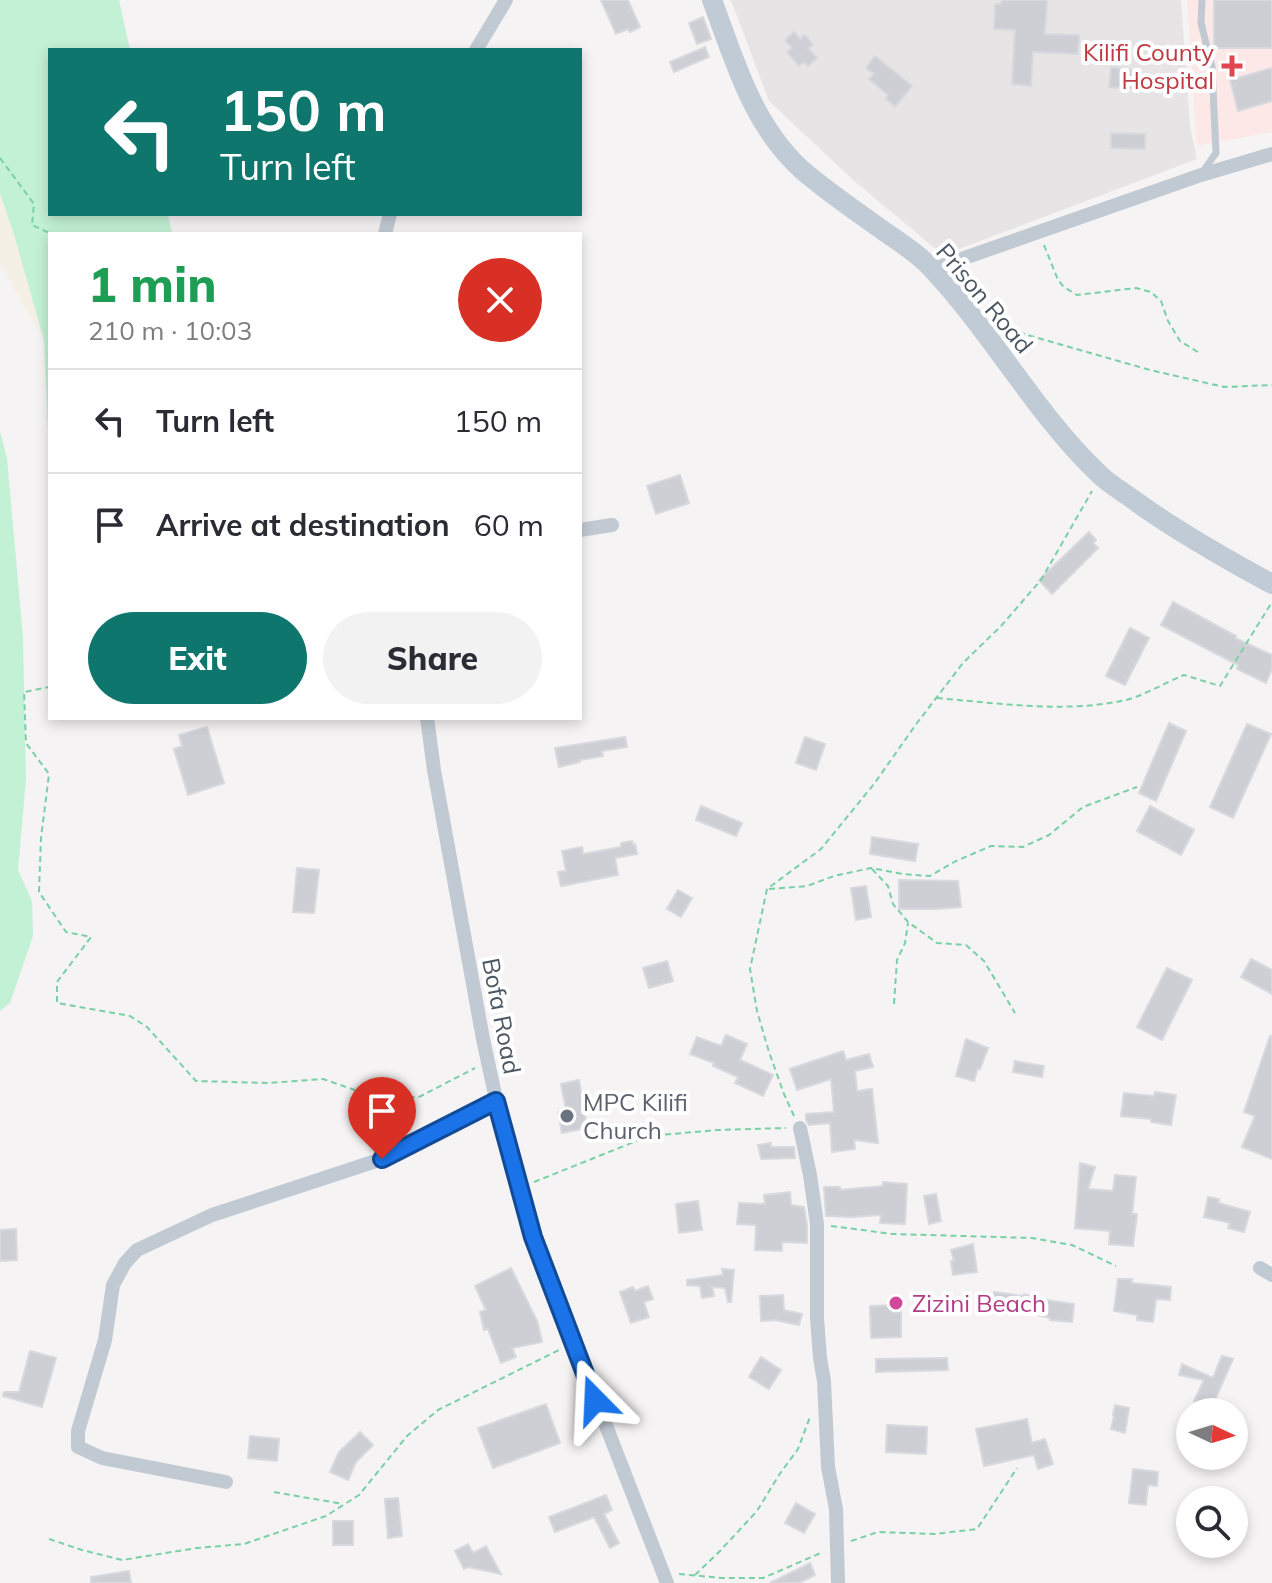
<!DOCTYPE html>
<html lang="en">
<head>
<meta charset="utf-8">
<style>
	:root { --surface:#fff; --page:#f2f2f3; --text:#2b2b33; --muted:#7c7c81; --line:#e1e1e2; --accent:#0f766e }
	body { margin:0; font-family:Mulish,sans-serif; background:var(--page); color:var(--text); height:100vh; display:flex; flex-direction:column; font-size:30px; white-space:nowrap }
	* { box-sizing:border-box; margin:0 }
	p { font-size:26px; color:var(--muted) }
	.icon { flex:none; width:44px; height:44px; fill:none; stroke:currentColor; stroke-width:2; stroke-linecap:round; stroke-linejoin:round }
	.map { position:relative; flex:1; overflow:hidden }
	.drawer { position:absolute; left:48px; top:232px; width:534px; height:488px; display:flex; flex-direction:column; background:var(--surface); border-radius:0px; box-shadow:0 4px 12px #0003 }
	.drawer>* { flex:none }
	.guide { position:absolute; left:48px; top:48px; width:534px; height:168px; border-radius:0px; box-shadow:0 4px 12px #0003; background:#0f766e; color:#fff; overflow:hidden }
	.needle { width:52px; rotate:94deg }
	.buttons { position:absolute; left:1176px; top:1398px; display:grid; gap:16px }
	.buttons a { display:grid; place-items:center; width:72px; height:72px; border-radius:50%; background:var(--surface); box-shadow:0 4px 12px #0003; font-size:40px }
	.pin { position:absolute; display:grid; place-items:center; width:68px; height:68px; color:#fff; margin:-82px -34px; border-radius:50% 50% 50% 0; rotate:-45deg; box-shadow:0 0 8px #0007 }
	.pin .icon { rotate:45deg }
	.me { position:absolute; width:88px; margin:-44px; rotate:339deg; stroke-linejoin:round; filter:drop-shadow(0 0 6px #0008) }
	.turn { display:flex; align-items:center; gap:28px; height:168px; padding:0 40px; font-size:36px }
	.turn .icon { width:104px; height:104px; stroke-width:2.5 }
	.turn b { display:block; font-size:56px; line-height:68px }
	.round { display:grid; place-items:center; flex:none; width:84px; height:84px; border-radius:42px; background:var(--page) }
	.head { display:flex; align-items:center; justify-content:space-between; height:136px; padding:0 40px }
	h1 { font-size:48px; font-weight:800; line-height:60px; color:#1e9e55 }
	.action { display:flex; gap:16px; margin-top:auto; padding:16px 40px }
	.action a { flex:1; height:92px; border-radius:48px; background:var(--accent); color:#fff; font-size:32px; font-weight:800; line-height:92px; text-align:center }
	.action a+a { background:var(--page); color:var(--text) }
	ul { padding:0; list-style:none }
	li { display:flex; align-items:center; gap:24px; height:104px; padding:0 40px; border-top:2px solid var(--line) }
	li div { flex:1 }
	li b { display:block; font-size:30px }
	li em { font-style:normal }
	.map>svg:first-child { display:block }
	.education { fill:#e6e4e5 }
	.medical { fill:#fce8e6 }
	.green { fill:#c3f1d5 }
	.sand { fill:#f5f0e5 }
	.building { fill:#cdcfd5; stroke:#d7d9de; stroke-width:2 }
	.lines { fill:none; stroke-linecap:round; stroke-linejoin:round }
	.path { stroke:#7ad0a6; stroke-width:2; stroke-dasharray:6 4; stroke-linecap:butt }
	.lane { stroke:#c1cad2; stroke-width:7 }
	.street { stroke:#c1cad2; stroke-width:14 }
	.secondary { stroke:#c1cbd6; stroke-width:20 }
	.route-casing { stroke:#114b97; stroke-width:20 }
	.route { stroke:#1a73e8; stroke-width:14 }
	.health-dot { fill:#e0444e; stroke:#fff; stroke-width:3 }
	.worship-dot { fill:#6b7280; stroke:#fff; stroke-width:3 }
	.hotel-dot { fill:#d1479c; stroke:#fff; stroke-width:3 }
	.labels { text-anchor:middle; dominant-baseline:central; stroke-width:8; stroke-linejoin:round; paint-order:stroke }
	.health-label { font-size:24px; fill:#be3a42; stroke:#fff; text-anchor:end }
	.street-label { font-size:24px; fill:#4a5661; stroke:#fff }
	.worship-label { font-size:24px; fill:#5b616d; stroke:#fff; text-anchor:start }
	.hotel-label { font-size:24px; fill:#b23c85; stroke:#fff; text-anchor:start }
</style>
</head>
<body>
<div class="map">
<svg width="1272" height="1583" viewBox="0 0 1272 1583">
	<rect width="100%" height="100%" fill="#f5f3f3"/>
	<!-- education -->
	<path class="education" d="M731 0H1181L1190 127 1197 159 943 255 853 180 769 101Z"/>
	<!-- medical -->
	<path class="medical" d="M1187 0H1272V132L1197 146Z"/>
	<!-- green -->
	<g class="green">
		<path d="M0 0H119L130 50H50V214H168L172 234H50V478L44 341 14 235 0 194Z"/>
		<path d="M0 431 7 458 23 638 26 779 18 870 32 901 33 936 10 1003 0 1011Z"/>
	</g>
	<!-- sand -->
	<path class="sand" d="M0 194 14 235 44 341 0 264Z"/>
	<!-- building -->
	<g class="building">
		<path d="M601 0H628L640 27 630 32 628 29 616 34Z"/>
		<path d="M1002 0H1047L1045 34 1079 35 1078 54 1033 52 1031 86 1012 84 1015 30 994 29 995 4H1001Z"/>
		<rect x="1214" y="0" width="58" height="48"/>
		<path d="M703 17 711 39 697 44 689 23Z"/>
		<path d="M794 32 800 39 805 35 813 45 808 48 817 58 808 66 804 62 799 66 787 52 792 48 785 40Z"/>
		<path d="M705 47 709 57 674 72 670 62Z"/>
		<path d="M875 56 912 86 895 107 886 99 888 95 869 79 874 74 866 68Z"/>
		<path d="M1111 67 1134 70 1132 89 1109 87Z"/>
		<path d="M1272 68V101L1238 111 1230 80Z"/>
		<path d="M1111 133 1145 134V149L1111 148Z"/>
		<path d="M680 475 689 503 656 514 647 486Z"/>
		<path d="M1089 532 1096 540 1093 543 1098 548 1052 594 1039 580Z"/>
		<path d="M1173 602 1236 636 1235 638 1272 655V669L1266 683 1237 669 1238 665 1161 625Z"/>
		<path d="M1130 628 1149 638 1125 685 1106 676Z"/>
		<path d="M1169 723 1186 731 1156 801 1139 793Z"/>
		<path d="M1247 724 1271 734 1233 818 1210 807Z"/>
		<path d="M207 727 224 783 188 795 174 749 182 746 179 735Z"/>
		<path d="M625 737 627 747 602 751 603 756 580 760V762L559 767 555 748Z"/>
		<path d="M805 737 825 744 816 770 796 763Z"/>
		<path d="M701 806 742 823 736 836 696 820Z"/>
		<path d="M1150 806 1194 830 1181 855 1137 831Z"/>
		<path d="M872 837 918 844 915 861 870 854Z"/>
		<path d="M632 841 633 845 635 844 637 854 615 858 618 875 561 886 558 872 566 871 562 851 582 847 583 854 621 847V843Z"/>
		<path d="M297 868 319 870 314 913 293 912Z"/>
		<path d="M899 880 958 881 961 907 936 909H899Z"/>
		<path d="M866 886 871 917 856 920 851 888Z"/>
		<path d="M678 890 692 898 681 917 667 909Z"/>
		<path d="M1251 959 1272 970V994L1241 977Z"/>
		<path d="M667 961 673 981 649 988 643 968Z"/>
		<path d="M1167 968 1192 980 1162 1040 1137 1027Z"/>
		<path d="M726 1035 747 1044 740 1060 773 1075 763 1096 735 1083 738 1077 713 1066 714 1063 690 1054 697 1037 721 1046Z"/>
		<path d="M1270 1036H1272V1159L1242 1147 1255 1116 1244 1112Z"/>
		<path d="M966 1039 988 1048 980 1069 978 1068 974 1081 956 1076Z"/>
		<path d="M843 1051 846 1060 869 1054 873 1067 855 1071 857 1091 872 1089 878 1143 854 1140 855 1149 832 1152 830 1123 809 1125 806 1120V1114L834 1112 831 1079 797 1090 790 1069Z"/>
		<path d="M1015 1061 1044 1066 1042 1077 1013 1072Z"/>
		<path d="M579 1080 587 1128 562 1133 558 1112 566 1110 561 1084Z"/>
		<path d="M1155 1092 1176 1095 1171 1125 1151 1122V1119L1121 1116 1124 1093 1154 1096Z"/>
		<path d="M771 1143V1147H794L795 1158 761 1159 758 1145Z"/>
		<path d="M1080 1163 1095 1167 1088 1189 1113 1191 1115 1175 1136 1177 1132 1214H1137L1133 1246 1109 1244 1110 1231 1075 1228Z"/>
		<path d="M883 1182 907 1184 905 1224 880 1223 881 1215 852 1217 826 1216 824 1187H840V1190L883 1186Z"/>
		<path d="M790 1192 791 1205 804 1207 807 1225V1243L782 1242V1251L755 1250 756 1225 737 1224 739 1203 765 1204 764 1195Z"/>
		<path d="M936 1194 941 1221 929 1224 924 1196Z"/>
		<path d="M1208 1197 1219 1199V1203L1250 1212 1244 1232 1228 1228 1230 1223 1204 1217Z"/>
		<path d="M698 1201 702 1230 679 1233 676 1204Z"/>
		<path d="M16 1229 17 1260 0 1261V1230Z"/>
		<path d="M973 1244 977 1272 953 1275 951 1261H954L951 1250Z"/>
		<path d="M511 1268 538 1323 542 1342 512 1348 516 1357 501 1363 488 1329 484 1330 480 1312 486 1310 475 1286Z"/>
		<path d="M722 1269 734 1270 731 1302H728L725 1288 712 1287 714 1296 702 1298 700 1286 687 1285V1280L723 1275Z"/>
		<path d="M1118 1279H1132V1283L1171 1287 1170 1300 1156 1299 1153 1322 1137 1320V1315L1114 1311Z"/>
		<path d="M648 1286 653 1299 644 1302 649 1317 631 1323 620 1292 633 1287 635 1291Z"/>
		<path d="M994 1292 1024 1296V1294L1052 1301 1074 1304 1072 1322 1050 1320V1318L1009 1307 1008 1311 992 1309Z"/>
		<path d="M783 1295 784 1310 802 1314 799 1325 775 1320 761 1321 760 1296Z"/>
		<path d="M901 1305V1337L871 1338 870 1306Z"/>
		<path d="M30 1351 56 1358 42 1407 3 1396 4 1392H19Z"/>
		<path d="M1222 1356 1233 1359 1211 1409 1194 1401 1204 1380 1179 1375 1182 1364 1213 1378Z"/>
		<path d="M761 1357 781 1370 769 1389 749 1377Z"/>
		<path d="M947 1358 948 1370 876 1372V1359Z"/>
		<path d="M546 1404 560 1443 493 1468 478 1428Z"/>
		<path d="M1115 1405 1129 1408 1125 1433 1111 1429 1114 1416 1113 1415Z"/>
		<path d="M1027 1419 1032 1443 1045 1439 1053 1464 1038 1469 1034 1455 984 1466 976 1429Z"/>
		<path d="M887 1425 927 1427 926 1454 886 1452Z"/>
		<path d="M360 1432 373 1445 356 1462 348 1480 330 1472 339 1452Z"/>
		<path d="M250 1436 279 1439 277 1461 248 1458Z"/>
		<path d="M1133 1469 1158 1472 1157 1486 1148 1485 1146 1505 1129 1503Z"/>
		<path d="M606 1495 612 1510 604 1514 619 1543 610 1548 594 1517 555 1532 549 1517Z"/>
		<path d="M398 1498 402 1536 388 1538 385 1499Z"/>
		<path d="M796 1503 815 1514 804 1533 785 1523Z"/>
		<rect x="333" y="1521" width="20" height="24"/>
		<path d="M468 1544 473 1553 486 1546 501 1574 468 1567 464 1569 455 1551Z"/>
		<path d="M810 1563 815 1575 799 1583H770Z"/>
		<path d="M129 1571 131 1583H91V1577Z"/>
	</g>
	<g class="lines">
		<!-- path -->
		<g class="path">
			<path d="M0 158 34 204 32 225 52 234"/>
			<path d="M1044 245 1058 280 1064 287 1077 295 1136 288 1151 292 1161 301 1168 321 1180 341 1201 354"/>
			<path d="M1000 326 1031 336 1150 370 1224 387 1272 385"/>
			<path d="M50 685 49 687 24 692 26 743 49 774 41 838 39 892 66 932 91 937 57 982V1003L130 1016 147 1027 196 1081 269 1083 323 1079 375 1097H419L475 1068"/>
			<path d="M937 698C995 703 1064 713 1121 701 1140 698 1166 682 1184 675L1220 686 1272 602"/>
			<path d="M872 869 888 886 893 904 908 922 937 943 966 945 984 961 1015 1013"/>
			<path d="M769 889 807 886 834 876 871 868 903 874 930 876 956 861 991 846 1023 847 1049 835 1083 807 1137 787"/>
			<path d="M894 1004 897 960 905 943 908 923"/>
			<path d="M794 1116 784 1094 769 1052 757 1011 750 969 767 889 821 849 874 784 917 723 963 663 1001 626 1041 580 1092 491"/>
			<path d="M534 1182 649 1136 718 1130 786 1128"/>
			<path d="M831 1226 893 1234 1032 1238 1072 1245 1116 1266"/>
			<path d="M274 1492 343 1504"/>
			<path d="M49 1539 82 1550 122 1560 197 1548 244 1544 326 1516 359 1495 407 1436 438 1410 561 1349"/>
			<path d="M851 1541 878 1532 935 1534 977 1529 1017 1468"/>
			<path d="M679 1574 722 1578H763L823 1552"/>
			<path d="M695 1575 719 1552 757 1511 779 1475 798 1449 810 1417"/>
		</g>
		<!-- lane -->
		<path class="lane" d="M1202 0 1201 23 1212 67 1216 153 1202 173"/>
		<!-- street -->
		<g class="street">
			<path d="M476 50 506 0"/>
			<path d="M385 234 390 214"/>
			<path d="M933 269 1201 175 1272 154"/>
			<path d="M580 530 612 525"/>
			<path d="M427 718 434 770 483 1039 500 1118 533 1237 667 1583"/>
			<path d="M800 1128 810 1175 817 1224V1318L820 1358 824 1381 828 1467 836 1509 838 1583"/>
			<path d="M1260 1268 1272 1275"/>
			<path d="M226 1482 102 1458 78 1447V1431L105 1340 113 1285 125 1263 137 1250 212 1215 382 1159 496 1101"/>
		</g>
		<!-- secondary -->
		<path class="secondary" d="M712 0C735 61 752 124 801 169 825 190 853 209 878 227 898 241 919 254 935 272 994 336 1036 414 1099 474 1110 485 1125 493 1138 503 1180 533 1226 559 1272 584"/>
	</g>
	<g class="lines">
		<!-- route casing -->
		<g class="route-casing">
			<path id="route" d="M382 1159 496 1101 533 1237 595 1400"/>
		</g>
		<!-- route -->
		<use href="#route" class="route"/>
	</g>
	<!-- markers -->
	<path class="health-dot" d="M1228 54h8v8h8v8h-8v8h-8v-8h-8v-8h8z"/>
	<circle class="worship-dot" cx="567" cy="1116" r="8"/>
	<circle class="hotel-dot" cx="896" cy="1303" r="8"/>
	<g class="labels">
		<!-- health labels -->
		<g class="health-label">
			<text x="1214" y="52">Kilifi County<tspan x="1214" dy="28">Hospital</tspan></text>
		</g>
		<!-- street labels -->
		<g class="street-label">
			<text transform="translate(985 298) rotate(50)">Prison Road</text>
			<text transform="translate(502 1016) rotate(79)">Bofa Road</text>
		</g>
		<!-- worship labels -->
		<g class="worship-label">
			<text x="583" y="1102">MPC Kilifi<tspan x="583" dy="28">Church</tspan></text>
		</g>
		<!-- hotel labels -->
		<g class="hotel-label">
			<text x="912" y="1303">Zizini Beach</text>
		</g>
	</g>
</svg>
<div class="buttons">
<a><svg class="needle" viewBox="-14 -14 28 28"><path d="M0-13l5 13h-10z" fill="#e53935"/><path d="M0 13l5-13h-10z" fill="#7c7c81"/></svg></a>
<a><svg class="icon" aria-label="search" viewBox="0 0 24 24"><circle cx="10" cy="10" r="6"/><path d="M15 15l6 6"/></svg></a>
</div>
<div class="pin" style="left:382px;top:1159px;background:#d93025"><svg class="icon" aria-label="arrive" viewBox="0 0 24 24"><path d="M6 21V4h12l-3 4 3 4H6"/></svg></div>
<svg class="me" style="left:595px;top:1400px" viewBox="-20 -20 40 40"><path d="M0-17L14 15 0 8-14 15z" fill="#1a73e8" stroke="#fff" stroke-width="4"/></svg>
<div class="guide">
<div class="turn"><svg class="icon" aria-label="left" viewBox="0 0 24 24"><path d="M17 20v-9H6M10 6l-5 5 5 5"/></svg><div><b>150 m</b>Turn left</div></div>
</div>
<section class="drawer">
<div class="head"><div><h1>1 min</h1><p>210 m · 10:03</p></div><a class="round" style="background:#d93025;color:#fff"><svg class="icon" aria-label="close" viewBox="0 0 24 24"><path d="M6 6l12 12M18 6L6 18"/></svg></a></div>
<ul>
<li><svg class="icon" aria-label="left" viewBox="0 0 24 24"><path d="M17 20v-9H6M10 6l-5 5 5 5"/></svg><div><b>Turn left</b></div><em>150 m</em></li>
<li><svg class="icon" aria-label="arrive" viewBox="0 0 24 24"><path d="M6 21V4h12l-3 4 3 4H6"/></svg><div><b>Arrive at destination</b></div><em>60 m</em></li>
</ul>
<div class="action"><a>Exit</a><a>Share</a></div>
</section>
</div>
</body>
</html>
